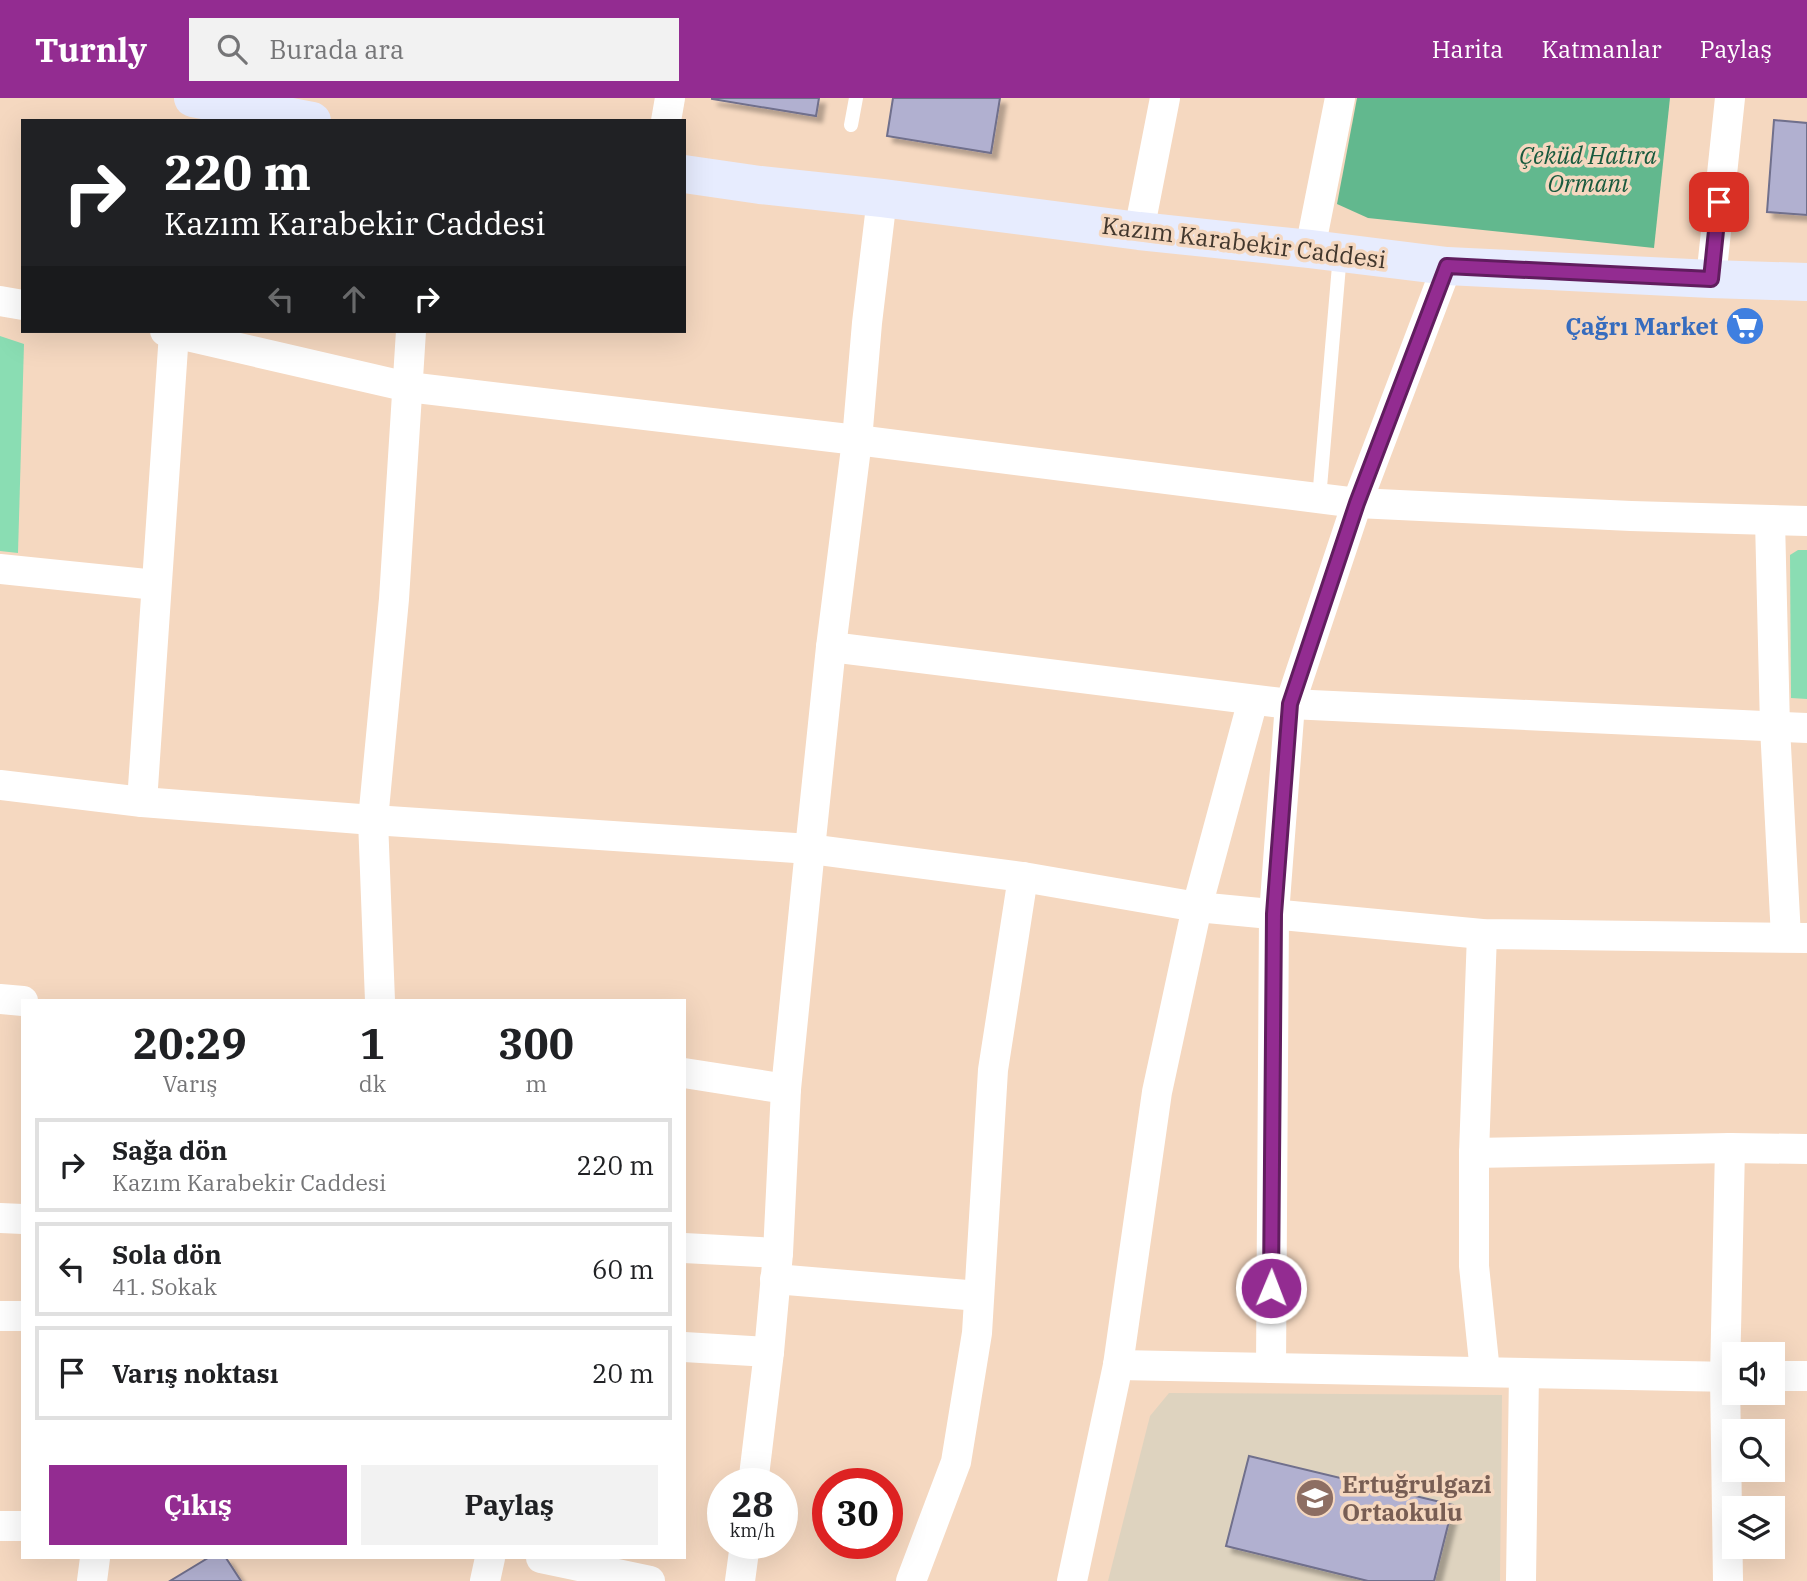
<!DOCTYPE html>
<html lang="tr">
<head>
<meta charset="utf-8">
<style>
	:root { --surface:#fff; --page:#f2f2f2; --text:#202124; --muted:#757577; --line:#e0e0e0; --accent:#932c91 }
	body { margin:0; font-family:"IBM Plex Serif",serif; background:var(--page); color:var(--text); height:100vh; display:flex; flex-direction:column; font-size:26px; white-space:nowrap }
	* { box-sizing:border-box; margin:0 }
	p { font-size:23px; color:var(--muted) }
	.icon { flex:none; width:38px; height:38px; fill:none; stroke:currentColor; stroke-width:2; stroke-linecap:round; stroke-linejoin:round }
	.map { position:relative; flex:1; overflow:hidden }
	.sheet { position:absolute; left:21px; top:901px; width:665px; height:560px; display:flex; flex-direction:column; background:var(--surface); border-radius:0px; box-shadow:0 7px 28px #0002 }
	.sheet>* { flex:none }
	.guide { position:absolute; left:21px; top:21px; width:665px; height:214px; border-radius:0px; box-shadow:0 7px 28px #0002; background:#202124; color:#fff; overflow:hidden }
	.fabs { position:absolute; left:1722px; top:1244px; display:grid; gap:14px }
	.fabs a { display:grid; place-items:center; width:63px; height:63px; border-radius:0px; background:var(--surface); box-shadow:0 7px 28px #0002; font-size:35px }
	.speed { position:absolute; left:707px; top:1370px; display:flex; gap:14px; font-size:35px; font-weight:700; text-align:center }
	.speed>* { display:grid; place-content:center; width:91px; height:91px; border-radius:50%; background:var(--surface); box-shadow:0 7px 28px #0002; line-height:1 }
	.speed small { font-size:18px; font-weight:400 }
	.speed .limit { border:10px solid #d22; background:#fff; color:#111 }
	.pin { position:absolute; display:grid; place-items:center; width:60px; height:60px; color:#fff; margin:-30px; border-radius:14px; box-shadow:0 4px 10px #0006 }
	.me { position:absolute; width:77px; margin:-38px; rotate:1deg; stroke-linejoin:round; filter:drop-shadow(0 0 5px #0008) }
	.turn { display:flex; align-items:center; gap:24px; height:147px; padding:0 28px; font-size:32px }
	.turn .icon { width:91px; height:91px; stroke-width:2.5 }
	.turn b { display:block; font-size:49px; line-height:60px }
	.lanes { display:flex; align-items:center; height:66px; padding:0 28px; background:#0003; justify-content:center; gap:35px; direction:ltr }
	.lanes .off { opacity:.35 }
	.eta { display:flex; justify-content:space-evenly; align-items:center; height:119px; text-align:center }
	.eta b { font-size:42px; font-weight:800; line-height:49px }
	.button { display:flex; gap:14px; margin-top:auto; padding:14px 28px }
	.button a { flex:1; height:80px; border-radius:0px; background:var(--accent); color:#fff; font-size:28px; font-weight:800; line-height:80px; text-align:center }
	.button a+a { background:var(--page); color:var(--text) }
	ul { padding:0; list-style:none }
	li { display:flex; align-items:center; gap:21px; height:94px; margin:0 14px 10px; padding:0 14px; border:4px solid var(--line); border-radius:0px }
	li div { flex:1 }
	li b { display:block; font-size:26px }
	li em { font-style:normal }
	header { display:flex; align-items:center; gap:42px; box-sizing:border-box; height:98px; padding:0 35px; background:var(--accent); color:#fff }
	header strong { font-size:33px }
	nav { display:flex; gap:38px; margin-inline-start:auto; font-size:24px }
	.search { width:490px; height:63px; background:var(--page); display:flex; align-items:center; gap:18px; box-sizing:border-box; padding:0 24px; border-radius:0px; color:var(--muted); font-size:26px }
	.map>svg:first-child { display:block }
	.education { fill:#ded3bf }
	.green { fill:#8addb3 }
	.forest { fill:#62b88e }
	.building { fill:#b1b0d0; stroke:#706f8c; stroke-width:2; filter:url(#shadow) }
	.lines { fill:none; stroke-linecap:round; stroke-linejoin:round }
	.lane { stroke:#fff; stroke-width:14 }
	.street { stroke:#fff; stroke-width:30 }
	.secondary { stroke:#e7ecfe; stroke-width:38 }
	.route-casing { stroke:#601d5e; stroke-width:18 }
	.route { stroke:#932c91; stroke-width:12 }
	.labels { text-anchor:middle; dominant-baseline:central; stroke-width:7; stroke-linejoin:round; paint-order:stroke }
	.park-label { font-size:24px; font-style:italic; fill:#195a3e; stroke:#f5d8c0 }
	.street-label { font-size:24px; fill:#42372d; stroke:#f5d8c0 }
	.shop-label { font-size:24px; font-weight:bold; fill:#366cbe; stroke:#f5d8c0; text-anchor:end }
	.education-label { font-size:24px; font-weight:bold; fill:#785e54; stroke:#f5d8c0; text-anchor:start }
</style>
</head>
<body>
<header>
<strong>Turnly</strong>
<div class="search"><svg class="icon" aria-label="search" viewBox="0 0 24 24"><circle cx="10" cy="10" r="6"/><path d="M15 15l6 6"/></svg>Burada ara</div>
<nav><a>Harita</a><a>Katmanlar</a><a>Paylaş</a></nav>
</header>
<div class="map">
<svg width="1807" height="1483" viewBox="0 0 1807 1483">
	<defs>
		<filter id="shadow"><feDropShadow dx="6" dy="6" stdDeviation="2" flood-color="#0004"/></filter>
	</defs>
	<rect width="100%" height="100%" fill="#f5d8c0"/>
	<!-- education -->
	<path class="education" d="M1169 1295 1502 1297 1500 1483H1108L1150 1318Z"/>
	<!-- green -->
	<g class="green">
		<path d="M0 238 24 246 18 455 0 453Z"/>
		<path d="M1798 452H1807V601L1791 600 1790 457Z"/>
	</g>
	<!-- forest -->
	<path class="forest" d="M1357 0H1670L1654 150 1368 120 1337 106Z"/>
	<!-- building -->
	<g class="building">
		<path d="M712 0H819L816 18 712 1Z"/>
		<path d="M893 0H1000L991 55 887 38Z"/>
		<path d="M1774 22 1807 25V117L1767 114Z"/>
		<path d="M1249 1358 1453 1407 1434 1483H1368L1226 1448Z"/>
		<path d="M208 1460H226L241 1483H170Z"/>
	</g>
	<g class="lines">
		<!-- lane -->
		<g class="lane">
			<path d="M851 27 856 0"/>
			<path d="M1319 401 1340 156"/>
		</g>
		<!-- street -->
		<g class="street">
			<path d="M666 23 670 0"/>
			<path d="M1139 133 1165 0"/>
			<path d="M1310 151 1340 0"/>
			<path d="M1711 181 1730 0"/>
			<path d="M0 203 23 207"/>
			<path d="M165 233 408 289 857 342 1357 405 1631 418 1807 423"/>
			<path d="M1770 422 1775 629 1786 839"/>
			<path d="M0 471 156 487"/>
			<path d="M831 549 1290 606 1807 630"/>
			<path d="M0 687 142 704 373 722 810 751 1023 779 1197 809 1482 836 1807 840"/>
			<path d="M142 704 174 235"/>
			<path d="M1482 836 1474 1055V1168L1485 1274"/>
			<path d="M0 901 23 903"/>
			<path d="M380 903 373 722 394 501 411 233"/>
			<path d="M684 975 786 991"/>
			<path d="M1474 1055 1730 1050 1807 1051"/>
			<path d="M0 1120 23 1121"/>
			<path d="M684 1150 778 1155"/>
			<path d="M775 1181 979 1198"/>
			<path d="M0 1218H23"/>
			<path d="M684 1249 769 1254"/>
			<path d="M1118 1267 1734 1279"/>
			<path d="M1271 1270 1274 816 1290 606 1357 405 1447 168"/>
			<path d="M1773 1278H1807"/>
			<path d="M753 1386 769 1254 778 1155 786 991 810 751 831 549 857 342 867 225 882 100"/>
			<path d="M0 1428H23"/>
			<path d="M541 1460 650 1483"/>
			<path d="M92 1483 95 1460"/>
			<path d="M485 1483 490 1460"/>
			<path d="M740 1483 745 1446"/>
			<path d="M911 1483 956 1364 977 1235 993 972 1023 779"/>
			<path d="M1072 1483 1118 1267 1157 994 1197 809 1253 602"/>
			<path d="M1521 1483 1524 1275"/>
			<path d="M1728 1483 1725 1279 1730 1050"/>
		</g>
		<!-- secondary -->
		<g class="secondary">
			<path d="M193 0 312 23"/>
			<path d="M684 76 760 87 882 100 1139 133 1310 151 1447 168 1711 181 1807 184"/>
		</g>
	</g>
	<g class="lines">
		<!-- route casing -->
		<g class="route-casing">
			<path id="route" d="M1271 1190 1274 816 1290 606 1357 405 1447 168 1711 181 1719 104"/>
		</g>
		<!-- route -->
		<use href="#route" class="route"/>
	</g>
	<!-- icons -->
	<defs>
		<g id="supermarket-disc" transform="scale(2.0125)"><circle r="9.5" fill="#3f7fe0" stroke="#f5d8c0"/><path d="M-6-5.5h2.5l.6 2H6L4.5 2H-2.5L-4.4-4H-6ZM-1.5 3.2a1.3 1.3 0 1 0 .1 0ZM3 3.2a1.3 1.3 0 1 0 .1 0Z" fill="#fff"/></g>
		<g id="school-disc" transform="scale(2.0125)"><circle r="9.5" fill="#8d6e63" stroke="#f5d8c0"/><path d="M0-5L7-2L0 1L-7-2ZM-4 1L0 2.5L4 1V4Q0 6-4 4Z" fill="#fff"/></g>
	</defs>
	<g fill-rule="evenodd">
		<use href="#supermarket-disc" x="1745" y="228"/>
		<use href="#school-disc" x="1315" y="1400"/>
	</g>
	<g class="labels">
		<!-- park labels -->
		<g class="park-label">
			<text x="1588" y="57">Çeküd Hatıra<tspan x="1588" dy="28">Ormanı</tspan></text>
		</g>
		<!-- street labels -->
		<g class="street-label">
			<text transform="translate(1244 144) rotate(7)">Kazım Karabekir Caddesi</text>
		</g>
		<!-- shop labels -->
		<g class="shop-label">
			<text x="1718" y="228">Çağrı Market</text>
		</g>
		<!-- education labels -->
		<g class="education-label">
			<text x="1342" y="1386">Ertuğrulgazi<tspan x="1342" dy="28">Ortaokulu</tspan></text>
		</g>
	</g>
</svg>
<div class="fabs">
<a><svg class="icon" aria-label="sound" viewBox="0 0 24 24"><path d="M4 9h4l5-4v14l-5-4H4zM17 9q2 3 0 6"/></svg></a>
<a><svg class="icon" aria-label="search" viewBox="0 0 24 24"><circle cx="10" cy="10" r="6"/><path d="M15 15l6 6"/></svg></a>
<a><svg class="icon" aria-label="layers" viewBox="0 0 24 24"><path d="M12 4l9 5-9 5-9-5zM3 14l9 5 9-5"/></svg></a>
</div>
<div class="speed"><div>28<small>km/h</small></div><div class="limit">30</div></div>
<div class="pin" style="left:1719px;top:104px;background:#d93025"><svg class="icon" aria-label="arrive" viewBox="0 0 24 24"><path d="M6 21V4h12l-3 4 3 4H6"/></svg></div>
<svg class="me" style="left:1271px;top:1190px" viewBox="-20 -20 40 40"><circle r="17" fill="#932c91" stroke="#fff" stroke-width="3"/><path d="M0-11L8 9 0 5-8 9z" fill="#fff"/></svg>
<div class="guide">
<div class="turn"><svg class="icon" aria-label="right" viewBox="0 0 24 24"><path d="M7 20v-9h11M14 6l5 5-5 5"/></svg><div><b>220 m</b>Kazım Karabekir Caddesi</div></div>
<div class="lanes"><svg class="icon off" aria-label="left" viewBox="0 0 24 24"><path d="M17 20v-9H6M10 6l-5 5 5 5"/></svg><svg class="icon off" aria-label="ahead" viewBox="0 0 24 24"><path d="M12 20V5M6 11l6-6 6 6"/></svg><svg class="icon" aria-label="right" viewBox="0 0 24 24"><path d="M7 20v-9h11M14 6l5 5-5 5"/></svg></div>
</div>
<section class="sheet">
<div class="eta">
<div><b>20:29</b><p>Varış</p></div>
<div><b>1</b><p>dk</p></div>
<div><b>300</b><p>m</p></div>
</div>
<ul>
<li><svg class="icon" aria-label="right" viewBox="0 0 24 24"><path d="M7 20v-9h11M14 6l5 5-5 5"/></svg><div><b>Sağa dön</b><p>Kazım Karabekir Caddesi</p></div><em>220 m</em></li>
<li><svg class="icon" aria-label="left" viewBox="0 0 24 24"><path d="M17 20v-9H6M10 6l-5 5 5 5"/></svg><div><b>Sola dön</b><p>41. Sokak</p></div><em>60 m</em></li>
<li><svg class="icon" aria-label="arrive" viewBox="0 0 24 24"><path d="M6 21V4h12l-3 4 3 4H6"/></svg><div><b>Varış noktası</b></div><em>20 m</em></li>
</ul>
<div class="button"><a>Çıkış</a><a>Paylaş</a></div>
</section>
</div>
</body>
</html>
